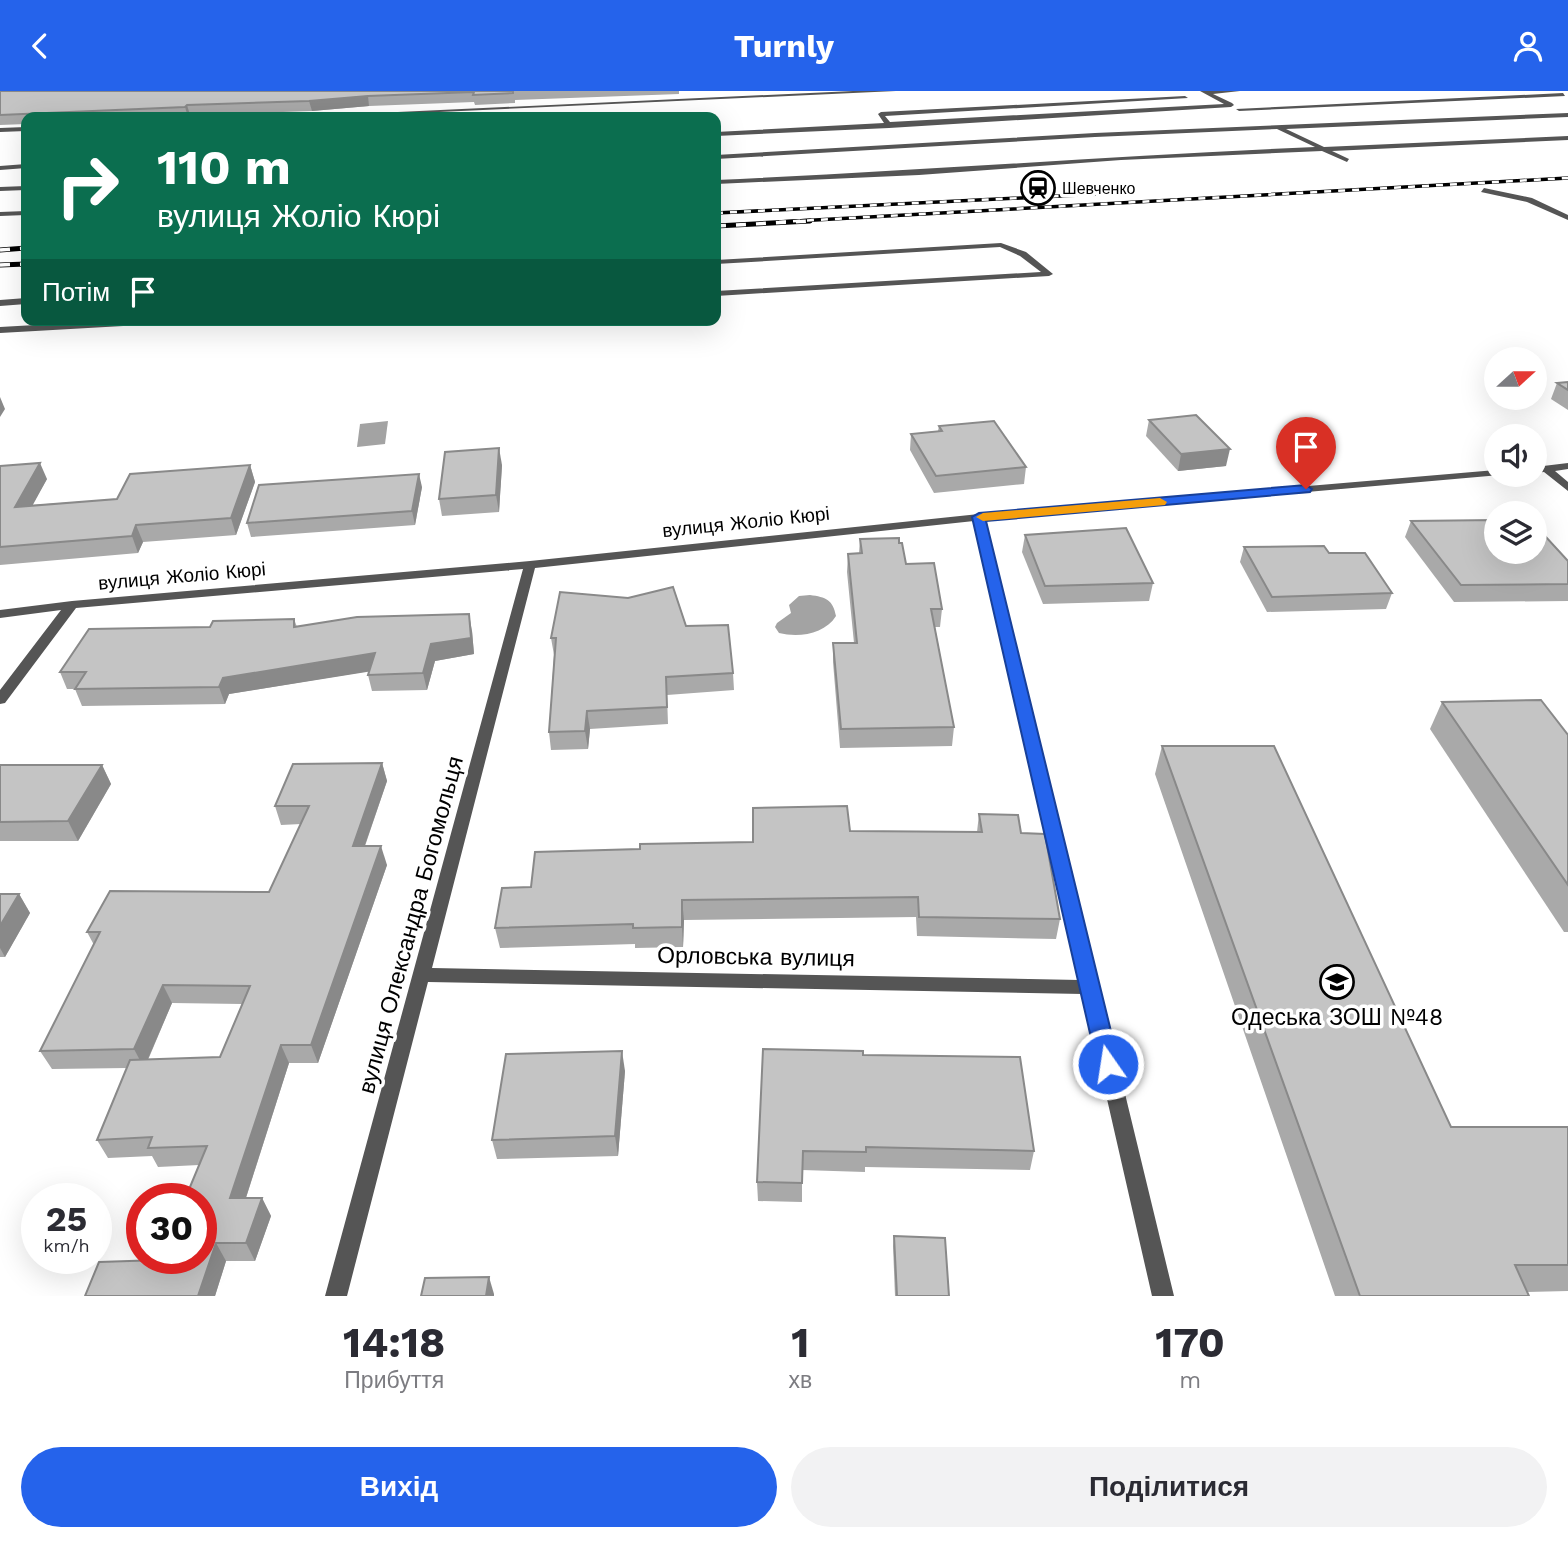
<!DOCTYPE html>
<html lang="uk">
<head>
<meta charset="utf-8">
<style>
	:root { --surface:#fff; --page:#f2f2f3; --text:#2b2b33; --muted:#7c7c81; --accent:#2563eb }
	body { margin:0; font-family:"Work Sans",sans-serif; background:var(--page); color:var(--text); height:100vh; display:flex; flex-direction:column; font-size:26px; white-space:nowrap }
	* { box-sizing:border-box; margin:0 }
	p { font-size:23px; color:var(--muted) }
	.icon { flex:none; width:38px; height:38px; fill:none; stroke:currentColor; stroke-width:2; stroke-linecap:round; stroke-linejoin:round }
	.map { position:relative; height:1205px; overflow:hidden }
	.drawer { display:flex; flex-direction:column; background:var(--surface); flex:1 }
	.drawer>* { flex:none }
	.guide { position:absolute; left:21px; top:21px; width:700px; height:214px; border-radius:14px; box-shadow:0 7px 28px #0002; background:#0b6e4f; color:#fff; overflow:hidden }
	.needle { width:46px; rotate:69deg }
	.fabs { position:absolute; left:1484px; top:256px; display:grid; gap:14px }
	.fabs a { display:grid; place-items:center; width:63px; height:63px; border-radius:50%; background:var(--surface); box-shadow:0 7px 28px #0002; font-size:35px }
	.speed { position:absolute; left:21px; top:1092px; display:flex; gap:14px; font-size:35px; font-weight:700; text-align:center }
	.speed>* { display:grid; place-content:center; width:91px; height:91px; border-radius:50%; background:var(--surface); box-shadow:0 7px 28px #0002; line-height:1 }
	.speed small { font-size:18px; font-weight:400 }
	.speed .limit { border:10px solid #d22; background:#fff; color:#111 }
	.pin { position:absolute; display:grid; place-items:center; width:60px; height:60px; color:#fff; margin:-72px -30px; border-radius:50% 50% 50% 0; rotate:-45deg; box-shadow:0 0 7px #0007 }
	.pin .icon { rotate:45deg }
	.me { position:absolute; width:77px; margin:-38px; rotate:347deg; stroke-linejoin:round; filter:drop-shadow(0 0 5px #0008) }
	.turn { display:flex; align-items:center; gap:24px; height:147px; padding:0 21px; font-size:32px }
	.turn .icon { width:91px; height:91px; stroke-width:2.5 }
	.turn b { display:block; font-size:49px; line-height:60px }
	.then { display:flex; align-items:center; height:66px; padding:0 21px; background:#0003; gap:14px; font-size:26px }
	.eta { display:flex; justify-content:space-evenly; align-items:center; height:119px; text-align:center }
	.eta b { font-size:42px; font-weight:700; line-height:49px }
	.cta { display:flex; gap:14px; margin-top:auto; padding:14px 21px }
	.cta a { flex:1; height:80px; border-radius:42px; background:var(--accent); color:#fff; font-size:28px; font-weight:700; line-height:80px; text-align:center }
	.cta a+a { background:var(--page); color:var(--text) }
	header { display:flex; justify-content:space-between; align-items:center; height:91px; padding:0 21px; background:var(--accent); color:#fff; font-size:32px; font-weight:700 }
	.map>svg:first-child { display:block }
	.water { fill:#a3a3a3 }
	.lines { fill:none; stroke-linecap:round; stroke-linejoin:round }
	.service { fill:#555; fill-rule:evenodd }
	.minor { fill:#555; fill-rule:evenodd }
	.rail-far1-casing { stroke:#000; stroke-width:3.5 }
	.rail-casing { stroke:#000; stroke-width:5 }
	.rail-far1 { stroke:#fff; stroke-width:2.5; stroke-dasharray:7; stroke-linecap:butt }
	.rail { stroke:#fff; stroke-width:3.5; stroke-dasharray:10; stroke-linecap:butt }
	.wall { fill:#a9a9a9; fill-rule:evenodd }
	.shaded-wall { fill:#898989 }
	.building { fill:#c4c4c4; stroke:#898989; stroke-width:2 }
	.route { fill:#2563eb; stroke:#184099; stroke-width:2 }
	.slow { fill:#f59e0b }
	.labels { text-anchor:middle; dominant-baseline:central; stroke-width:7; stroke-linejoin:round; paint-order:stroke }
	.far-poi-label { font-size:16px; fill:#000; stroke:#fff; text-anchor:start }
	.street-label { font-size:19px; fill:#000; stroke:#fff }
	.near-street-label { font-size:23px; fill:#000; stroke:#fff }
	.near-poi-label { font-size:23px; fill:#000; stroke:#fff }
</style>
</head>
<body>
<header><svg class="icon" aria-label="back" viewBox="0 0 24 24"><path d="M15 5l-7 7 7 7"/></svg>Turnly<svg class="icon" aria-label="person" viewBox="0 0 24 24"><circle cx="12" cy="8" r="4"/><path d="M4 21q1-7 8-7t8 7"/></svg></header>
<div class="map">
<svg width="1568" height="1205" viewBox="0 0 1568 1205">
	<rect width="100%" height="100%" fill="#fff"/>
	<!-- water -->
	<g class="water">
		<path d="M388 330 385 353 357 356 360 333Z"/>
		<path d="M810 504C826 506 833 509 836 525 825 543 799 547 779 542L775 536 777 532 791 522 789 514 799 505Z"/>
	</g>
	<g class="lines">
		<!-- service -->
		<g class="service">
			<path d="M1200 0H1240L1213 3 1232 12 1234 14 1231 16 889 37 716 45V41L884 32 878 23 881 21 1185 5 1188 7 885 25 890 31 1224 13Z"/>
			<path d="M1563 2 1565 5 1239 20 1236 18Z"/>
			<path d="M1568 22V26L1286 38 1324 56 1568 45V49L1332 60 1349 68 1347 71 1322 60 1121 69 919 84 716 93V89C916 80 1115 65 1315 56L1277 38 1095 46 716 68V64L1095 42Z"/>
			<path d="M26 73V77L0 79V75Z"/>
			<path d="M26 95V99L0 100V96Z"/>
			<path d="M1484 97 1532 107 1568 124V129L1527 111 1481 101Z"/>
			<path d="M26 120V124L0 125V121Z"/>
			<path d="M1001 152 1026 161 1053 183 1049 185 716 205V200L1041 181 1020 165 1000 156 716 173V169Z"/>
			<path d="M26 207V213L0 215V209Z"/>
			<path d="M124 229H180L176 232 0 242V236Z"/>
		</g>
		<!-- minor -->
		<g class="minor">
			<path d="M853 0H896L330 26H291Z"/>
			<path d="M26 36V40L0 41V37Z"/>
			<path d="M1568 372V378L1555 380 1568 391V400L1544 381 1535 382V376Z"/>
			<path d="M1496 379V383L1500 384 986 429 1174 1205H1152L1083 903 428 891 347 1205H325L523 478 76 517 5 612 0 613V599L61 519 0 527V519L72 510 530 470 979 423ZM974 430 1079 889 432 877 535 477Z"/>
		</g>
		<!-- rail-far1 casing -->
		<g class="rail-far1-casing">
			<g id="rail-far1">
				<path d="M716 122 1100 103"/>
				<path d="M779 131 1568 87"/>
			</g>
		</g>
		<!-- rail casing -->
		<g class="rail-casing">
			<g id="rail">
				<path d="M716 135 810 130"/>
				<path d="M0 159 26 157"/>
				<path d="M0 174 26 173"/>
			</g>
		</g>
		<!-- rail-far1 -->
		<use href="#rail-far1" class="rail-far1"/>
		<!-- rail -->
		<use href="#rail" class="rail"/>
	</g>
	<!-- wall -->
	<g class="wall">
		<path d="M0 0H679V3L515 9V12L475 14 474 11 369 15 312 20 190 24 188 26H26V33L0 34Z"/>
		<path d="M1568 291V319L1551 308 1557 292Z"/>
		<path d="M1149 329 1226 375 1178 380 1146 345Z"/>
		<path d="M939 335 1026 376 1024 393 934 402 910 359 911 343 938 340Z"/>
		<path d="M250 374 255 391 236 444 143 451 138 462 0 474V375L47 388 32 414 117 408Z"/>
		<path d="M502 374 499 421 442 425 439 408Z"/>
		<path d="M422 396 415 434 251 446 247 432Z"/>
		<path d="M1411 430 1568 470V510L1454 511 1405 446Z"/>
		<path d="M1025 444 1153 492 1149 510 1043 513 1022 461Z"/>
		<path d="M860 448 899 452 906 473 942 518 940 536H935L954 636 952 655 840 657 833 571V552H854L847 481 848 463 859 462Z"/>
		<path d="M1244 456 1329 462 1392 502 1386 518 1267 521 1240 471Z"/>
		<path d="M294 528 297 536 472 540 474 563 435 570 427 599 372 600 368 584 369 580 229 603 225 613 82 615 75 598H67L60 581 210 536Z"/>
		<path d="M686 535 733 582 734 599 667 604 668 633 590 638 588 658 551 659 549 641 554 564 551 547Z"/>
		<path d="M1442 611 1568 644V841H1564L1430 638Z"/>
		<path d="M1162 655 1451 1036H1568V1200L1527 1201 1529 1205H1335L1155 683Z"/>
		<path d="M382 672 387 690 365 755 387 774 318 972H289L246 1107H262L271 1125 255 1170H226L215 1205H85L160 1169 199 1074 158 1076 152 1065 108 1067 97 1049 127 977 52 978 40 960 94 854 87 841 269 801 301 733 281 734 275 715ZM172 912 242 913 220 966 148 969Z"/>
		<path d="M0 674H102L111 693 78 750H0Z"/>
		<path d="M979 723 1021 742 1060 828 1056 848 917 845 916 826 684 829 683 856 635 857V853L500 857 495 837 531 796 640 758 753 751 977 741Z"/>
		<path d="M0 803H19L30 822 5 866H0Z"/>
		<path d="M863 964 1034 1060 1030 1079 865 1076V1081L802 1079V1111L758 1110 757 1091Z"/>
		<path d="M625 980 618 1065 497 1068 492 1049Z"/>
		<path d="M894 1145 949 1205H895L893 1155Z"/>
	</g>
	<!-- shaded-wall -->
	<g class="shaded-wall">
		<path d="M368 5 369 15 312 20 309 10Z"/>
		<path d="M187 14 190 24 188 26 185 16Z"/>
		<path d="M0 306 5 318 0 326Z"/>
		<path d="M499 357 502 374 499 421 496 404Z"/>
		<path d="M1230 358 1226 375 1178 380 1181 363Z"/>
		<path d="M40 372 47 388 23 432 15 416Z"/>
		<path d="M250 374 255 391 236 444 231 427Z"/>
		<path d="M419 383 422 396 415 434 412 420Z"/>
		<path d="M136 434 143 451 138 462 132 445Z"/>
		<path d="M469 523 472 540 474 563 435 570 427 599 423 582 431 553Z"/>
		<path d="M375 562 379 579 229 603 225 613 219 596 223 587Z"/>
		<path d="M587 620 590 638 588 658 585 640Z"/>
		<path d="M382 672 387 690 358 774 353 755Z"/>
		<path d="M102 674 111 693 78 750 68 730Z"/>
		<path d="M381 755 387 774 318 972 311 954Z"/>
		<path d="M19 803 30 822 5 866 0 857V835Z"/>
		<path d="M682 809 684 829 683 856 682 836Z"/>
		<path d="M163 894 172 912 144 977 134 958Z"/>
		<path d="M281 954 289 972 240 1125 230 1107Z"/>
		<path d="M622 960 625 980 618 1065 615 1045Z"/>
		<path d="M262 1107 271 1125 255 1170 246 1152Z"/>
		<path d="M216 1152 226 1170 215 1205H198Z"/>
		<path d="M489 1186 494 1203V1205H486Z"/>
	</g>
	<!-- building -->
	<g class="building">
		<path d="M0 0H513V2L473 4 474 1 368 5 309 10 187 14 185 16 0 24Z"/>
		<path d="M1568 291V299L1557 292Z"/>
		<path d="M1196 324 1230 358 1181 363 1149 329Z"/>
		<path d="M994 330 1026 376 936 385 911 343 942 340 939 335Z"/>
		<path d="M499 357 496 404 439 408 445 361Z"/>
		<path d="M40 372 15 416 117 408 130 383 250 374 231 427 136 434 132 445 0 456V375Z"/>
		<path d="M419 383 412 420 247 432 259 394Z"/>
		<path d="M1496 429V460H1535V434L1568 470V493L1461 494 1411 430Z"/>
		<path d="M1126 437 1153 492 1045 495 1025 444Z"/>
		<path d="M899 447V452H902L906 473 934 472 942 518H931L954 636 841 638 833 552H857L848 463 862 462 860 448Z"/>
		<path d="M1324 455 1329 462H1365L1392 502 1272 506 1244 456Z"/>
		<path d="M673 496 686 535 728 534 733 582 666 586 667 616 587 620 585 640 549 641 556 547H551L560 501 628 507Z"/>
		<path d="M469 523 471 547 431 553 423 582 368 584 375 562 223 587 219 596 75 598 86 581H60L89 538 210 536 213 530 294 528V536L357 526Z"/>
		<path d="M1541 609 1568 644V794L1442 611Z"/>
		<path d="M1162 655H1274L1451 1036H1568V1174H1515L1529 1205H1360Z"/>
		<path d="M382 672 353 755H381L311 954H281L230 1107H262L246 1152H216L198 1205H85L99 1171 160 1169 161 1167H201V1108H185L207 1055 148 1057 152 1046 97 1049 130 969 220 966 250 895 163 894 134 958 40 960 100 841H87L110 800 269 801 309 715H275L293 673Z"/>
		<path d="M0 674H102L68 730 0 731Z"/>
		<path d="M847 715 850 740 982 741 979 723 1018 724 1021 742 1045 743 1060 828 919 826 918 806 682 809V836L633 837V833L495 837 502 797 531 796 535 761 640 758V753L753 751V717Z"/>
		<path d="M0 803H19L0 835Z"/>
		<path d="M763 958 863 960V964L1020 966 1034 1060 866 1056V1061L803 1060 802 1092 757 1091Z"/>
		<path d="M622 960 615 1045 492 1049 506 963Z"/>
		<path d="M894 1145 945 1147 949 1205H897Z"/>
		<path d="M489 1186 486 1205H421L425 1187Z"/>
	</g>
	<!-- route -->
	<path class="route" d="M1306 394 1312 398 1310 401 986 430 1119 973 1116 980 1108 983 1101 980 1097 973 972 426 979 422Z"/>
	<!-- slow -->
	<path class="slow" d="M1160 407 1167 411 1165 414 983 430 976 426 983 422Z"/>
	<!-- icons -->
	<defs>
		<g id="station-ring" transform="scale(1.75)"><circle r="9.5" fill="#fff" stroke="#000" stroke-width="1.5"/><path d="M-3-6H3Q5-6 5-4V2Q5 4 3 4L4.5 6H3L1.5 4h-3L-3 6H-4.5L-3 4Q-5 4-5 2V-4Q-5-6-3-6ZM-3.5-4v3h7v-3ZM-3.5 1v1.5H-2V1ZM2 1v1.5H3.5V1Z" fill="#000"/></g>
		<g id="school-ring" transform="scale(1.75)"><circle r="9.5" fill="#fff" stroke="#000" stroke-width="1.5"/><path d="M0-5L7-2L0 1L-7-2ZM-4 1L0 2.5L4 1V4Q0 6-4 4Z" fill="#000"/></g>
	</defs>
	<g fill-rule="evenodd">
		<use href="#station-ring" x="1038" y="97"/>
		<use href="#school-ring" x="1337" y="891"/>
	</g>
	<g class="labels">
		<!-- far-poi labels -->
		<g class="far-poi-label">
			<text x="1062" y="97">Шевченко</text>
		</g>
		<!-- street labels -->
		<g class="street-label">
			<text transform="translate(746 431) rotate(-6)">вулиця Жоліо Кюрі</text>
			<text transform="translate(182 485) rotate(-5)">вулиця Жоліо Кюрі</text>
		</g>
		<!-- near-street labels -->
		<g class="near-street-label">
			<text transform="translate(411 834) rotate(-75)">вулиця Олександра Богомольця</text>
			<text transform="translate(756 866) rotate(1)">Орловська вулиця</text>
		</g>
		<!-- near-poi labels -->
		<g class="near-poi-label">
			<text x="1337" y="926">Одеська ЗОШ №48</text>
		</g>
	</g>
</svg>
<div class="fabs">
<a><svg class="needle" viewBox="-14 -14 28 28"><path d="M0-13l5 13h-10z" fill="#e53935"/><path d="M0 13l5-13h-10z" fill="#7c7c81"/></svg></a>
<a><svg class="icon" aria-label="sound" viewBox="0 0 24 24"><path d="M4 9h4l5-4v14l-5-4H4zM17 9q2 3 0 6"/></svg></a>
<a><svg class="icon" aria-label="layers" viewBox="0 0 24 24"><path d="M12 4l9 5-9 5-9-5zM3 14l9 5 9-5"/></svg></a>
</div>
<div class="speed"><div>25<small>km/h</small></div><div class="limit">30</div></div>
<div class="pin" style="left:1306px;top:398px;background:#d93025"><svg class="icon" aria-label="arrive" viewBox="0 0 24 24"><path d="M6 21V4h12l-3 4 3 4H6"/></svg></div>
<svg class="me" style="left:1108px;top:973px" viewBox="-20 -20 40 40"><circle r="17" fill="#2563eb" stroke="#fff" stroke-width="3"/><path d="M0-11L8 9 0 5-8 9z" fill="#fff"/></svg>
<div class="guide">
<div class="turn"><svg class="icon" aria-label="right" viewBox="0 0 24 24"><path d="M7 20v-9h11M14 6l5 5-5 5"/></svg><div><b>110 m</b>вулиця Жоліо Кюрі</div></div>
<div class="then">Потім<svg class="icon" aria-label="arrive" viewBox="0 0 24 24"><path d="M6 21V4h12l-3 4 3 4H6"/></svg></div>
</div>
</div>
<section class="drawer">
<div class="eta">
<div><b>14:18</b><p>Прибуття</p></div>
<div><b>1</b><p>хв</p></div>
<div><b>170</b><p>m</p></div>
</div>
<div class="cta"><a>Вихід</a><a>Поділитися</a></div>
</section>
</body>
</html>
